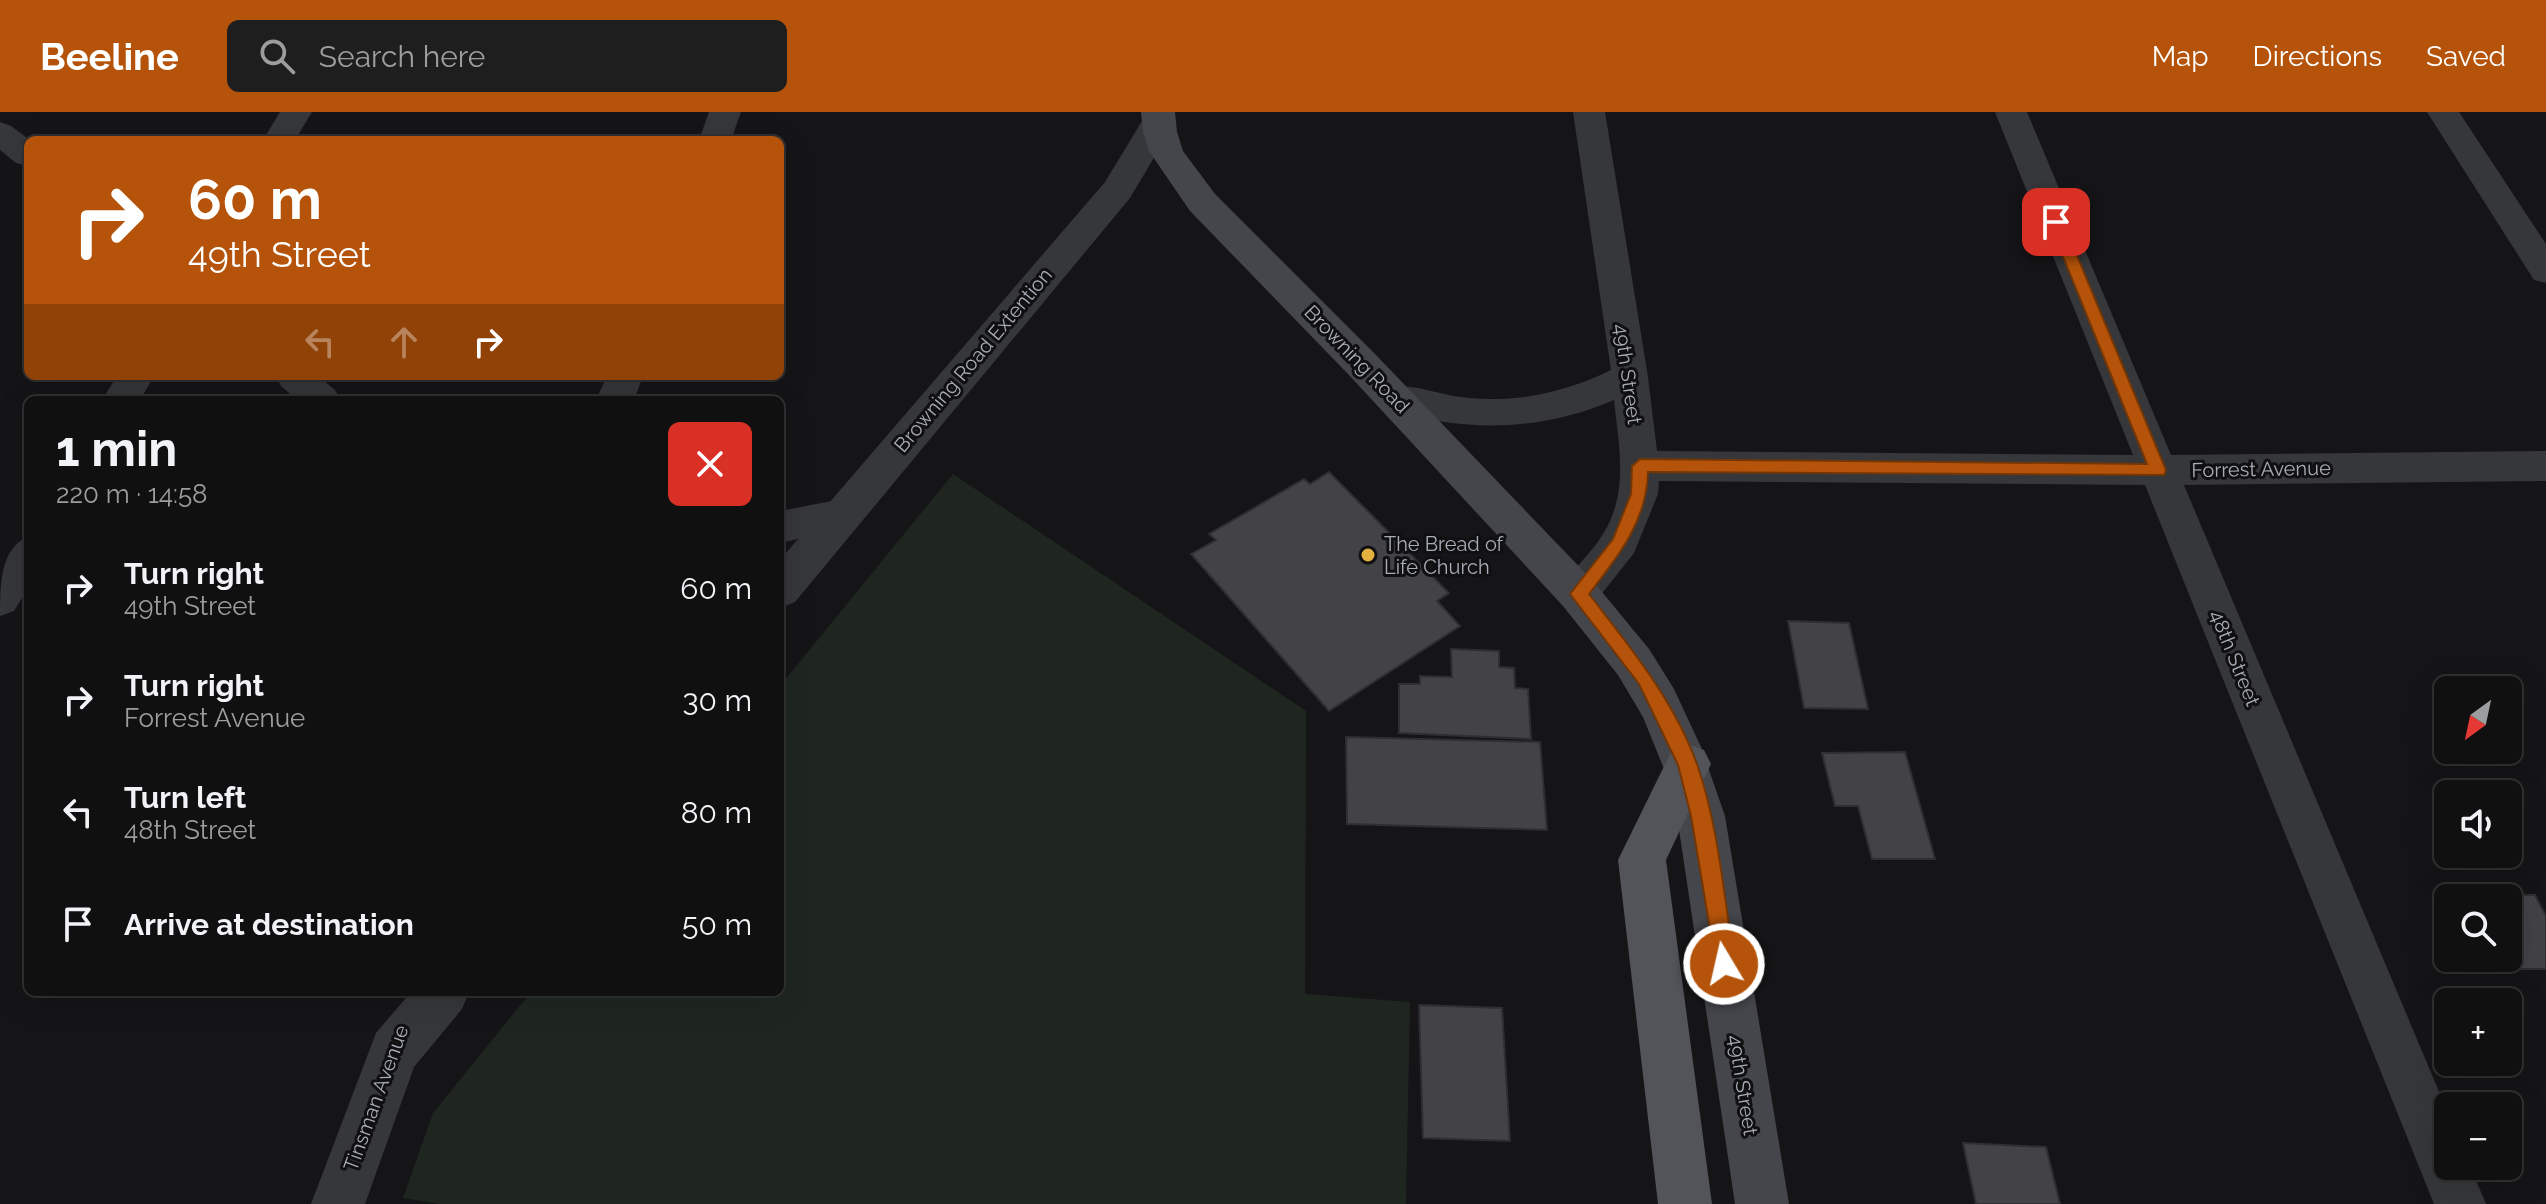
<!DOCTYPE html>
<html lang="en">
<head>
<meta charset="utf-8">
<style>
	:root { --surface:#101011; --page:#1e1e1f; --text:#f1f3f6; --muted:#9c9d9f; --line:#303031; --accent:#b45309 }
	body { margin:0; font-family:Raleway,sans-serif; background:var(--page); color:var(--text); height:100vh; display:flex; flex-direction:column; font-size:30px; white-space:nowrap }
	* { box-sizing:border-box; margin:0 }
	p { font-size:26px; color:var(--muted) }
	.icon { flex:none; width:44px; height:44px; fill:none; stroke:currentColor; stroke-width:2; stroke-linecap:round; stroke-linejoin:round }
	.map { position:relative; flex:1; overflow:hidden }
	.details { position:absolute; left:24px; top:284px; width:760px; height:600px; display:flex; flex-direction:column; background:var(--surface); border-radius:12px; box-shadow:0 8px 32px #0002,0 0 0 2px var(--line) }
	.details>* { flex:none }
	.hud { position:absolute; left:24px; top:24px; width:760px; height:244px; border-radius:12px; box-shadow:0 8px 32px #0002,0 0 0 2px var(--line); background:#b45309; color:#fff; overflow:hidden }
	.needle { width:52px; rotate:213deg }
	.tools { position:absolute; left:2434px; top:564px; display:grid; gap:16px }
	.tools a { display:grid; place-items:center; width:88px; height:88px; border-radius:12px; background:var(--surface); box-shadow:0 8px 32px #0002,0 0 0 2px var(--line); font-size:40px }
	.pin { position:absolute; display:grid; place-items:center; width:68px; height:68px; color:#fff; margin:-34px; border-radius:16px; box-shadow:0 4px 12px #0006 }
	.me { position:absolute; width:88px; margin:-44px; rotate:351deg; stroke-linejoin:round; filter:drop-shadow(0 0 6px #0008) }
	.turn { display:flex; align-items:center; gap:28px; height:168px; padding:0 32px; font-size:36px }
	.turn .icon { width:104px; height:104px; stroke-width:2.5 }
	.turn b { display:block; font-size:56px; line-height:68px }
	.lanes { display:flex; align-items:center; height:76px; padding:0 32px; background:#0003; justify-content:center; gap:40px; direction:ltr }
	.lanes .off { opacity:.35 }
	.round { display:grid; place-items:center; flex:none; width:84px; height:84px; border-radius:12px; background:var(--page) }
	.headline { display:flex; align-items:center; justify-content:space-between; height:136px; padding:0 32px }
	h1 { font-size:48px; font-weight:700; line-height:60px }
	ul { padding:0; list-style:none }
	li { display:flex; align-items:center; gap:24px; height:112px; padding:0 32px }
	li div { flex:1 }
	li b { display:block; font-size:30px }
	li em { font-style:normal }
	header { display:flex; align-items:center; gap:48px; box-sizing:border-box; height:112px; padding:0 40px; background:var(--accent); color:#fff }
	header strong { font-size:38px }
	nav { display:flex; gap:44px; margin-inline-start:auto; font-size:28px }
	.search { width:560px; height:72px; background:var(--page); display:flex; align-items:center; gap:20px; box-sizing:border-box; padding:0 28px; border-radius:12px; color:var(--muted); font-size:30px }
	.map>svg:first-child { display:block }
	.green { fill:#1f2620 }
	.building { fill:#424247; stroke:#2f2f32; stroke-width:2 }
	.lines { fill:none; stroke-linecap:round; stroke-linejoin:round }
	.minor { fill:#36373b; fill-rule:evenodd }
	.tertiary { fill:#36373b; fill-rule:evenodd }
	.secondary { fill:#44464b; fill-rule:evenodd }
	.primary { fill:#52545a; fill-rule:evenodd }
	.route { fill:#b45309; stroke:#753606; stroke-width:2 }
	.poi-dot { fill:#e4b040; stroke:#101012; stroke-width:3 }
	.labels { text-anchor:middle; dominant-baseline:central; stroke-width:6; stroke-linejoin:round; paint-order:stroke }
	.street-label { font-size:20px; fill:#a8acb6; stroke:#101012 }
	.poi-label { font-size:20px; fill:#a8acb6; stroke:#101012; text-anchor:start }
</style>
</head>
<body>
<header>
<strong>Beeline</strong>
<div class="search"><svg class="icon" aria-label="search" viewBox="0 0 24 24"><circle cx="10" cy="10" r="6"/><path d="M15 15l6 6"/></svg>Search here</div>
<nav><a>Map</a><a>Directions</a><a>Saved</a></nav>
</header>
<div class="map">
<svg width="2546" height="1092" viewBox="0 0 2546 1092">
	<rect width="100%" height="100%" fill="#151517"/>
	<!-- green -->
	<path class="green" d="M953 362 1306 599 1305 882 1410 890 1406 1092H440L403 1086 433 1001 531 880H780V574Z"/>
	<!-- building -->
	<g class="building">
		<path d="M1329 360 1449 481 1437 489 1460 514 1329 599 1191 442 1216 428 1209 422 1304 367 1310 372Z"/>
		<path d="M1788 509 1849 511 1868 597 1804 596Z"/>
		<path d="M1451 537 1499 539V555L1514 556 1515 576 1528 577 1531 627 1399 621V572H1420V564L1452 565Z"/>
		<path d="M1346 625 1540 630 1547 718 1347 712Z"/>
		<path d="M1905 640 1935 747H1872L1858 694H1835L1822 641Z"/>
		<path d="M2470 783H2535L2546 804V857H2505L2500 846H2508V786H2472Z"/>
		<path d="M1419 893 1502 896 1510 1029 1423 1026Z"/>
		<path d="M1963 1031 2046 1035 2060 1092H1976Z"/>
	</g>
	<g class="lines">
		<!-- minor -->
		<g class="minor">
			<path d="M280 0H312L295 28H263Z"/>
			<path d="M709 0H741L731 28H699Z"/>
			<path d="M1573 0H1605L1648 265 1657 339 2133 343 1995 0H2027L2171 343 2546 339V369L2184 373 2448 1001V1054H2470L2486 1092H2434L2145 373 1659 369 1658 382 1634 441 1592 494 1578 499 1564 494 1558 482C1569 459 1590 444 1603 422 1629 381 1619 334 1614 288 1537 321 1462 320 1383 296L1377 286 1383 276C1407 269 1436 282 1461 285 1513 292 1564 281 1611 258Z"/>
			<path d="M2427 0H2459L2546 132V171L2534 168Z"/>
			<path d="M0 10 11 14 30 28 28 54 16 51 0 38Z"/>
			<path d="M117 264H154L140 288H102Z"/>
			<path d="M276 264H318L335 278 341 288H297L281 274Z"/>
			<path d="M607 264H643L634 288H596Z"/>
			<path d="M842 387 856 392 862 403 856 414 780 431V399Z"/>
			<path d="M28 425V476L14 499 0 504C0 473 0 436 28 425Z"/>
		</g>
		<!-- tertiary -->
		<g class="tertiary">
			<path d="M1157 1 1169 4 1174 12 1130 86 795 490 780 496V448L1105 70 1145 4Z"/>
			<path d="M411 880H469L462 897 414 955 365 1092H311L376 921Z"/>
		</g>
		<!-- secondary -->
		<path class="secondary" d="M1141 0H1175L1177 20 1183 39 1215 82 1375 242 1593 469 1649 537 1674 577 1701 635 1725 704 1789 1092H1735L1677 704 1664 657 1643 605 1618 563 1563 494 1348 262 1190 99 1149 39 1143 20Z"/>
		<!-- primary -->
		<path class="primary" d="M1688 632 1704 638 1711 652 1666 748 1712 1092H1658L1618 748 1672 638Z"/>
	</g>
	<!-- route -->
	<path class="route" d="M2056 105 2063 110 2166 358 2164 363 1648 360C1647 409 1618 445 1589 482 1630 535 1674 588 1697 652 1719 715 1724 787 1735 852L1732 859 1724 862 1717 859 1691 704 1678 653 1639 572 1570 482 1613 427 1631 382 1632 354 1640 347 2147 352 2049 110Z"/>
	<!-- markers -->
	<circle class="poi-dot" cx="1368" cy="443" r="8"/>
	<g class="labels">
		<!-- street labels -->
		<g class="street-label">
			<text transform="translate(1357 247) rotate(46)">Browning Road</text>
			<text transform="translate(973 248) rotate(-50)">Browning Road Extention</text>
			<text transform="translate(1628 262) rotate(82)">49th Street</text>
			<text transform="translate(2261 357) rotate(-1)">Forrest Avenue</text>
			<text transform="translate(2235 546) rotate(68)">48th Street</text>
			<text transform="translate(1743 973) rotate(81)">49th Street</text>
			<text transform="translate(376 986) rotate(-70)">Tinsman Avenue</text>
		</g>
		<!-- poi labels -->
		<g class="poi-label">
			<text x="1384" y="432">The Bread of<tspan x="1384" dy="23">Life Church</tspan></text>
		</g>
	</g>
</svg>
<div class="tools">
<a><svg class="needle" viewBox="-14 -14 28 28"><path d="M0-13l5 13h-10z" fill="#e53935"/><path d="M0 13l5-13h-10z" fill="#9c9d9f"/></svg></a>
<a><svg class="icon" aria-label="sound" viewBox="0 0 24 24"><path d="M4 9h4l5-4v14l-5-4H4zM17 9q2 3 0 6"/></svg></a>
<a><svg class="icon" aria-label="search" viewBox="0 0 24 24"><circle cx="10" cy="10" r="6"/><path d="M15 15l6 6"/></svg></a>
<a>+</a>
<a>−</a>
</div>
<div class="pin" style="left:2056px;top:110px;background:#d93025"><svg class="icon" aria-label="arrive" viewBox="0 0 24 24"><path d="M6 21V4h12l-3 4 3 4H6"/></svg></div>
<svg class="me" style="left:1724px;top:852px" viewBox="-20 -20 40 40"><circle r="17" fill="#b45309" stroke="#fff" stroke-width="3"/><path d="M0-11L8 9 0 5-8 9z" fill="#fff"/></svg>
<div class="hud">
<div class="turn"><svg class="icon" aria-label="right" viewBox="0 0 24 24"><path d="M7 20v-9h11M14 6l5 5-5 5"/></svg><div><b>60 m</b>49th Street</div></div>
<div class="lanes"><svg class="icon off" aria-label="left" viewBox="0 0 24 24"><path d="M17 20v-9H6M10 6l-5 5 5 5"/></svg><svg class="icon off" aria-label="ahead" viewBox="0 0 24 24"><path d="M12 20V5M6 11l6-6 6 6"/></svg><svg class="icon" aria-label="right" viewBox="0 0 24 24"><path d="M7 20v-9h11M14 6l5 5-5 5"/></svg></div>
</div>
<section class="details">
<div class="headline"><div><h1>1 min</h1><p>220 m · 14:58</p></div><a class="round" style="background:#d93025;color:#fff"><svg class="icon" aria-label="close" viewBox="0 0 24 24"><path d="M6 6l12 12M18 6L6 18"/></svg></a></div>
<ul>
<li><svg class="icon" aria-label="right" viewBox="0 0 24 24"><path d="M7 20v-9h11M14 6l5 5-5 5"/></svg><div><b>Turn right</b><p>49th Street</p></div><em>60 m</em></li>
<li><svg class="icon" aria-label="right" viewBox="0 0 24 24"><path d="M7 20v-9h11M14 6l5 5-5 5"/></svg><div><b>Turn right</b><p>Forrest Avenue</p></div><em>30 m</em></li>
<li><svg class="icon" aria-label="left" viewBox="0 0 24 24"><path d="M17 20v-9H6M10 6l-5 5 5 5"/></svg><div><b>Turn left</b><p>48th Street</p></div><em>80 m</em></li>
<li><svg class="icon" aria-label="arrive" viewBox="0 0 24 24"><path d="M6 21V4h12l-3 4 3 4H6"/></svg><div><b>Arrive at destination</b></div><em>50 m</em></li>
</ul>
</section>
</div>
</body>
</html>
